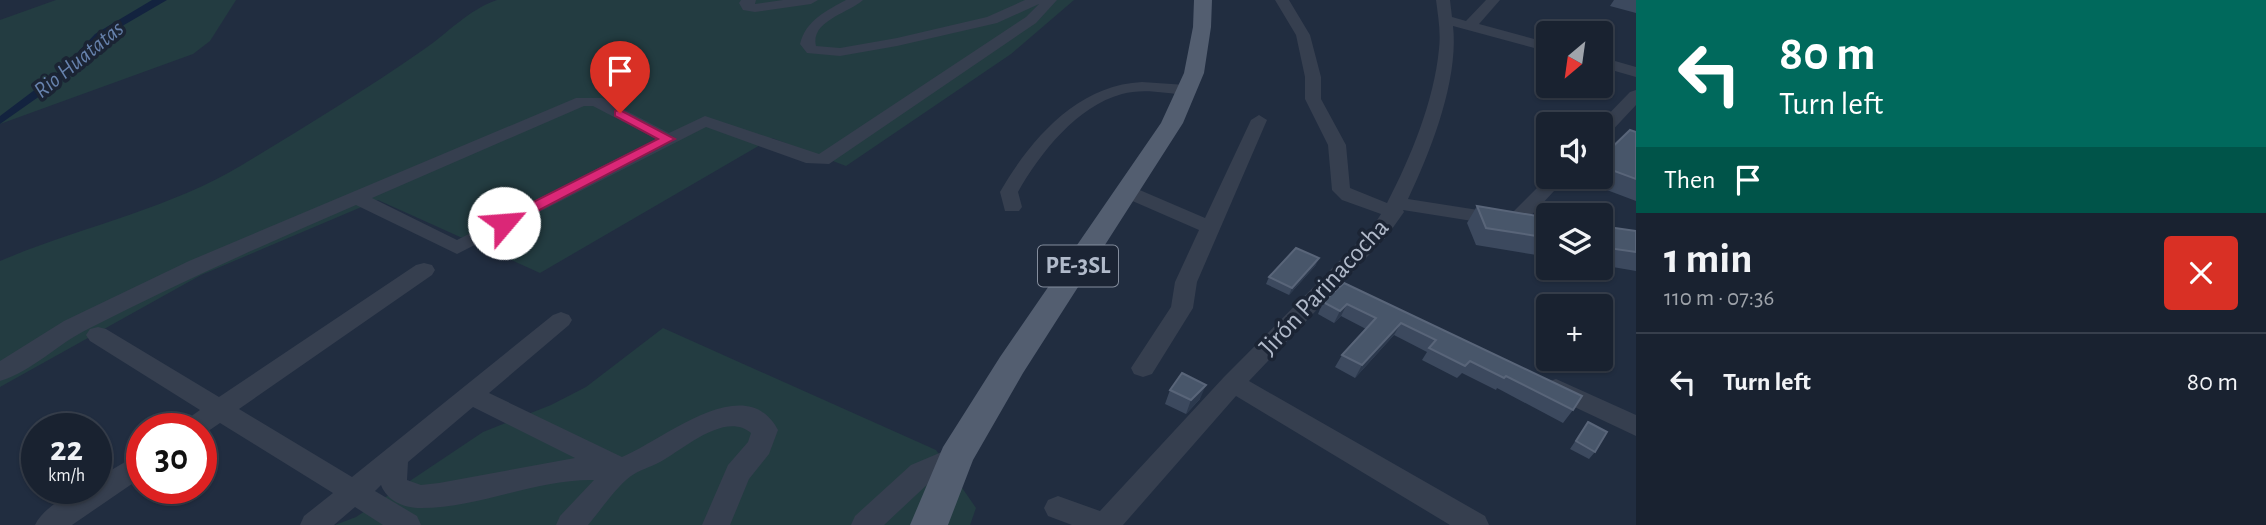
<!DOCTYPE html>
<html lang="en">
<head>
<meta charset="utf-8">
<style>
	:root { --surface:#192230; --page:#222a38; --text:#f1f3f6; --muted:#9fa4ab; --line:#373f4c }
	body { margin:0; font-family:"Alegreya Sans",sans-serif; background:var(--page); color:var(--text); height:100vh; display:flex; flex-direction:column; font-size:26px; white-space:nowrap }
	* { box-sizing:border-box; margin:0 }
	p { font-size:23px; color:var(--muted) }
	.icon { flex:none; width:38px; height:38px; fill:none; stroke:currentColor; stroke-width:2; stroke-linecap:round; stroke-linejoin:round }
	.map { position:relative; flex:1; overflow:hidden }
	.details { display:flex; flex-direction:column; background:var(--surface); width:630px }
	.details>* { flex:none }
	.hud { background:#00695c; color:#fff; overflow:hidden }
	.needle { width:46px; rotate:209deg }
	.buttons { position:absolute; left:1536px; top:21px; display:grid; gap:14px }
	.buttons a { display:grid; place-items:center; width:77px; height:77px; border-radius:7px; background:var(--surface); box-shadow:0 2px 5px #0004,0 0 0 2px var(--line); font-size:35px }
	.speed { position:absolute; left:21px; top:413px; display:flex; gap:14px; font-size:35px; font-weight:700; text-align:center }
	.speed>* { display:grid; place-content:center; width:91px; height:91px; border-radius:50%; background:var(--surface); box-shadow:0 2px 5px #0004,0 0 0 2px var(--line); line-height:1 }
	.speed small { font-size:18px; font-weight:400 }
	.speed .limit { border:10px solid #d22; background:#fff; color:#111 }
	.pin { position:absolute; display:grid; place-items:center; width:60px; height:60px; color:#fff; margin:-72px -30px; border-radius:50% 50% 50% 0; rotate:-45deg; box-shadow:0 0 7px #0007 }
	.pin .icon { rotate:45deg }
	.me { position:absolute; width:77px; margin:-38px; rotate:63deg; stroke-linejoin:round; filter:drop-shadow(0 0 5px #0008) }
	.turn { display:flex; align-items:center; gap:24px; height:147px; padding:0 28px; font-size:32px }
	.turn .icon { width:91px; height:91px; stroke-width:2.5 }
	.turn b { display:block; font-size:49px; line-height:60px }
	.then { display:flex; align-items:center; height:66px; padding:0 28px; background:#0003; gap:14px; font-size:26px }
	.round { display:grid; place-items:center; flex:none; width:74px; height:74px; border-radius:7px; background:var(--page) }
	.overview { display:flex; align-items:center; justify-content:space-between; height:119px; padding:0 28px }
	h1 { font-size:42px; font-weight:600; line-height:52px }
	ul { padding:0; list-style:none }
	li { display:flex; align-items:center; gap:21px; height:98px; padding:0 28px; border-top:2px solid var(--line) }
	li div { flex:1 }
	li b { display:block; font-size:26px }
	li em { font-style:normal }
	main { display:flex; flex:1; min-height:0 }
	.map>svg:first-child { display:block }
	.green { fill:#233c41 }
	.water { fill:#13233f }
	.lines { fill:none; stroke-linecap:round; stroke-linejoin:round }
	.minor { fill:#363f4f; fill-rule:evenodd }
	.major { fill:#535e70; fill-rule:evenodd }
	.wall { fill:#3c495e }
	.shaded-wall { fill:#2c394d }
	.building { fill:#48566a; stroke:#596579; stroke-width:2 }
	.route { fill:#db2777; stroke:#8e194d; stroke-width:2 }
	.labels { text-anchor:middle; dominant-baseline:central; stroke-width:7; stroke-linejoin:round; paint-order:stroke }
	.far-water-label { font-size:23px; font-style:italic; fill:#6782ad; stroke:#1b2434 }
	.shield { fill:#1b2434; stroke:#848d9d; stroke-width:2 }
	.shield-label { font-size:24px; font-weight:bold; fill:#b1baca }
	.street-label { font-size:26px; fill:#b1baca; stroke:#1b2434 }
</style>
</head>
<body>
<main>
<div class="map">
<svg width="1636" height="525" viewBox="0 0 1636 525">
	<rect width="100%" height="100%" fill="#212d40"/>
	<!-- green -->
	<g class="green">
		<path d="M56 0H236L210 41 193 54 0 124V20Z"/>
		<path d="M497 0H1074L1011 54 846 166 772 138 540 273 378 200 201 275 0 387V261C80 227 167 210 242 165 303 128 364 91 423 50 448 33 468 10 497 0Z"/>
		<path d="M663 328 936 450 976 508 970 525H335L356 517 483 432 551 405 586 387Z"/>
	</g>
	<!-- water -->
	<path class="water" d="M152 0H167L124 25 74 72 0 124V116L61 70 95 34Z"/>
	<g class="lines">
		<!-- minor -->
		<g class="minor">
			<path d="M741 0H756L755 4 783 0H818L811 4 755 12 743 10 739 3Z"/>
			<path d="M846 0H863C849 13 810 21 816 46L840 48 897 38 987 17 1025 0H1057L1036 23 829 164 806 163 706 127 457 254 356 205C265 244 176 284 88 329 57 344 33 371 0 381V361L64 321 189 261 576 98H602L669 133 705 116 819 154 1026 17 1039 4 997 23 897 46 840 56 807 53 800 44C806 20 826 11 846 0ZM584 106H593L656 139 457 240 372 198Z"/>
			<path d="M1275 0H1289L1310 35 1321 77V99L1346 145 1350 188 1387 203C1411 157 1434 101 1439 49 1441 32 1438 16 1436 0H1450L1452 17 1466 21 1486 0H1500L1479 24 1549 43V52L1453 26C1459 79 1431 151 1408 199L1510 215 1549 176 1567 177 1529 218 1549 221V233L1403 210 1404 212 1387 236 1249 381 1485 516 1489 525H1450L1236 396 1123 525H1072L1048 516 1044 508 1048 500 1058 496 1100 511 1224 377 1372 228 1381 214 1342 200 1332 190 1328 145 1305 99V77L1296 35Z"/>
			<path d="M1601 57 1636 67V77L1601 67Z"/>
			<path d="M1142 82 1186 85 1194 90 1186 95C1166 93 1142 88 1122 94 1077 106 1040 153 1018 192L1022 207 1019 211H1005L1000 192C1030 140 1077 85 1142 82Z"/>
			<path d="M1636 90V105L1607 136 1601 137V124H1599L1630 92Z"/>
			<path d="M1259 115 1267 120 1197 282 1193 308 1152 374 1143 377 1134 374 1131 368 1171 307 1175 282 1199 230 1121 196 1119 192 1121 188H1135L1205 218 1251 120Z"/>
			<path d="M424 263 432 265 435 270 432 275 239 409 352 477 553 315 561 312 569 315 572 320 569 325 489 393 622 457C661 442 745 368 778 430L769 454 749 479 730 525H702L728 465 748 442 751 433C725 411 684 449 660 462 651 467 639 470 631 476 615 488 601 510 588 525H556L560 516 594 480C535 479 479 508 421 508 404 508 387 501 381 485L375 491 417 516 421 525H383L355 507 334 525H300L304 516 333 493 220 423 201 436V429H179L183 422 200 410 90 341 86 335 90 329 98 327 106 329 219 397 416 265ZM473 407 575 458 439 483 421 485 407 480 408 462Z"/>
			<path d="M1556 379 1636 415V436L1547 394 1544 388 1547 382Z"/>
			<path d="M956 446 965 449 969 457 965 465 931 481 884 525H851L855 516 911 465Z"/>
			<path d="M142 452V477L72 525H35C44 506 76 488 96 488V479Z"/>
		</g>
		<!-- major -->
		<path class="major" d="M1194 0H1212L1211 27 1204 73 1183 123 1023 373 973 460 948 525H910L943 447 1000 357 1161 123 1184 73 1193 27Z"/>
	</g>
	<!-- wall -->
	<g class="wall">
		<path d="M1614 0H1636V13L1610 6Z"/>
		<path d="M1636 132V201L1583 181 1586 177H1601V158Z"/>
		<path d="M1477 206 1549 218V257L1476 245 1467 223Z"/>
		<path d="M1601 226 1636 231V271L1601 265Z"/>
		<path d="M1316 265 1289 295 1266 284 1269 277Z"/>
		<path d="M1344 283 1573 410 1563 423 1497 388 1496 390 1462 373 1457 378 1422 360 1427 352 1394 335 1355 378 1335 367 1342 355 1366 329 1341 316 1334 323 1318 314 1323 302Z"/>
		<path d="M1170 390 1200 399 1186 414 1165 404Z"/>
		<path d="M1588 422 1595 452 1589 459 1570 449Z"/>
	</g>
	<!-- shaded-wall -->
	<g class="shaded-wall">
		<path d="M1319 258 1316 265 1289 295 1292 288Z"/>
		<path d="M1347 304 1341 316 1334 323 1340 311Z"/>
		<path d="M1401 323 1394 335 1355 378 1362 365Z"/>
		<path d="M1206 385 1200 399 1186 414 1191 400Z"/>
	</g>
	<!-- building -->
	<g class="building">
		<path d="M1630 130 1636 132V179L1601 166V158Z"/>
		<path d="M1477 206 1549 218V238L1486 228Z"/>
		<path d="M1601 226 1636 231V252L1601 247Z"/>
		<path d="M1296 248 1319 258 1292 288 1269 277Z"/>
		<path d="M1344 283 1582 396 1573 410 1506 376 1504 378 1470 361 1465 366 1429 348 1436 340 1401 323 1362 365 1342 355 1376 318 1347 304 1340 311 1323 302Z"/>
		<path d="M1182 373 1206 385 1191 400 1170 390Z"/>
		<path d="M1588 422 1607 432 1595 452 1576 441Z"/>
	</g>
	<!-- route -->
	<path class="route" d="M620 110 675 139 509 226H498L496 223 498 220 658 139 615 116V111Z"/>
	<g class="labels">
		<!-- far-water labels -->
		<g class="far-water-label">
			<text transform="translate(79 60) rotate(-39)">Rio Huatatas</text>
		</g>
		<!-- shield labels -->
		<rect class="shield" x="1038" y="245.5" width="80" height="41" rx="5"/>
		<g class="shield-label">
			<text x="1078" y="266">PE-3SL</text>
		</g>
		<!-- street labels -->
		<g class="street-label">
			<text transform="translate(1324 287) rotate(-47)">Jirón Parinacocha</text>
		</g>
	</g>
</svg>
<div class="buttons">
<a><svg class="needle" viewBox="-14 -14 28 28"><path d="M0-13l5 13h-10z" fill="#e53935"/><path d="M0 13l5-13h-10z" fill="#9fa4ab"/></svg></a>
<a><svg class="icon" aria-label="sound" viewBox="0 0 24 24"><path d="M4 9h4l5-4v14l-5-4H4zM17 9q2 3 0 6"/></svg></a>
<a><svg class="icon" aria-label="layers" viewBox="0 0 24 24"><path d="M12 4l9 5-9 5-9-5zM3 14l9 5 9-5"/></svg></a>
<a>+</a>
</div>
<div class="speed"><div>22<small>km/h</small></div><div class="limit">30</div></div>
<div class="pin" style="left:620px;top:113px;background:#d93025"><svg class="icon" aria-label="arrive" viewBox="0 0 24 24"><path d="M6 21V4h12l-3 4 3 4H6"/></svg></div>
<svg class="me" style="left:504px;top:223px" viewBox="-20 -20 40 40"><circle r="19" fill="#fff"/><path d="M0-13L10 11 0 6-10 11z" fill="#db2777"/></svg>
</div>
<section class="details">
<div class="hud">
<div class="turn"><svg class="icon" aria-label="left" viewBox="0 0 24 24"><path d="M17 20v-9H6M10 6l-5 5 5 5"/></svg><div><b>80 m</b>Turn left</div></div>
<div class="then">Then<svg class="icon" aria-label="arrive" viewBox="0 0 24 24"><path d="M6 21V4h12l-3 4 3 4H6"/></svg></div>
</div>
<div class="overview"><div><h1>1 min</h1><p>110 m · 07:36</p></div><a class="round" style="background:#d93025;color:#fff"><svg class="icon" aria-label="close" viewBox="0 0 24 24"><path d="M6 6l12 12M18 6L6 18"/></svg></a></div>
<ul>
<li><svg class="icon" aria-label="left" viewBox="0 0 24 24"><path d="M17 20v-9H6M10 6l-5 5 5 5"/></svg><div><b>Turn left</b></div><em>80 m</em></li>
</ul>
</section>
</main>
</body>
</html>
